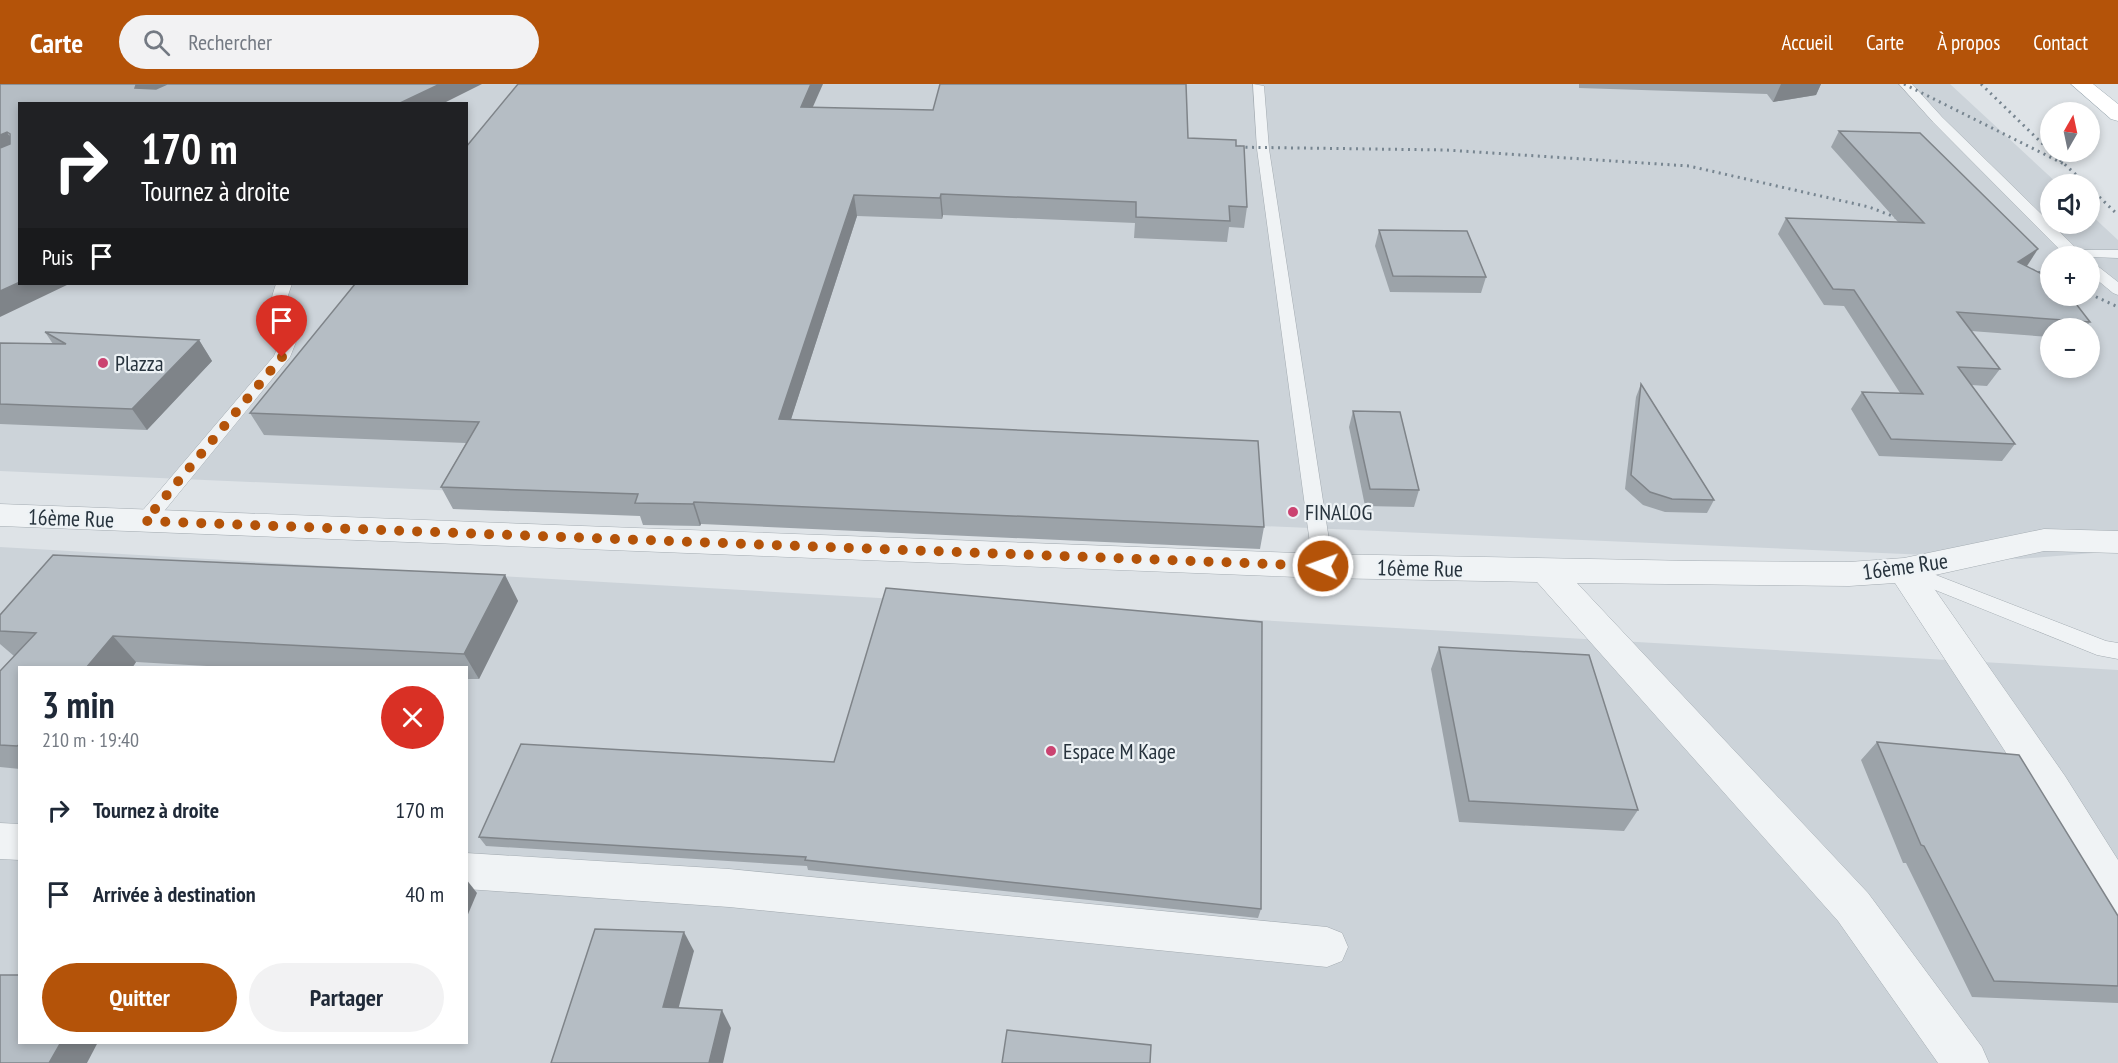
<!DOCTYPE html>
<html lang="fr">
<head>
<meta charset="utf-8">
<style>
	:root { --surface:#fff; --page:#f2f2f3; --text:#1f2937; --muted:#747a83; --accent:#b45309 }
	body { margin:0; font-family:"PT Sans Narrow",sans-serif; background:var(--page); color:var(--text); height:100vh; display:flex; flex-direction:column; font-size:22px; white-space:nowrap }
	* { box-sizing:border-box; margin:0 }
	p { font-size:20px; color:var(--muted) }
	.icon { flex:none; width:33px; height:33px; fill:none; stroke:currentColor; stroke-width:2; stroke-linecap:round; stroke-linejoin:round }
	.map { position:relative; flex:1; overflow:hidden }
	.details { position:absolute; left:18px; top:582px; width:450px; height:378px; display:flex; flex-direction:column; background:var(--surface); border-radius:0px; box-shadow:0 3px 9px #0003 }
	.details>* { flex:none }
	.guide { position:absolute; left:18px; top:18px; width:450px; height:183px; border-radius:0px; box-shadow:0 3px 9px #0003; background:#202124; color:#fff; overflow:hidden }
	.needle { width:39px; rotate:9deg }
	.buttons { position:absolute; left:2040px; top:18px; display:grid; gap:12px }
	.buttons a { display:grid; place-items:center; width:60px; height:60px; border-radius:50%; background:var(--surface); box-shadow:0 3px 9px #0003; font-size:30px }
	.pin { position:absolute; display:grid; place-items:center; width:51px; height:51px; color:#fff; margin:-62px -26px; border-radius:50% 50% 50% 0; rotate:-45deg; box-shadow:0 0 6px #0007 }
	.pin .icon { rotate:45deg }
	.me { position:absolute; width:66px; margin:-33px; rotate:272deg; stroke-linejoin:round; filter:drop-shadow(0 0 4px #0008) }
	.turn { display:flex; align-items:center; gap:21px; height:126px; padding:0 24px; font-size:27px }
	.turn .icon { width:78px; height:78px; stroke-width:2.5 }
	.turn b { display:block; font-size:42px; line-height:51px }
	.then { display:flex; align-items:center; height:57px; padding:0 24px; background:#0003; gap:12px; font-size:22px }
	.round { display:grid; place-items:center; flex:none; width:63px; height:63px; border-radius:32px; background:var(--page) }
	.head { display:flex; align-items:center; justify-content:space-between; height:102px; padding:0 24px }
	h1 { font-size:36px; font-weight:800; line-height:45px }
	.button { display:flex; gap:12px; margin-top:auto; padding:12px 24px }
	.button a { flex:1; height:69px; border-radius:36px; background:var(--accent); color:#fff; font-size:24px; font-weight:800; line-height:69px; text-align:center }
	.button a+a { background:var(--page); color:var(--text) }
	ul { padding:0; list-style:none }
	li { display:flex; align-items:center; gap:18px; height:84px; padding:0 24px }
	li div { flex:1 }
	li b { display:block; font-size:22px }
	li em { font-style:normal }
	header { display:flex; align-items:center; gap:36px; box-sizing:border-box; height:84px; padding:0 30px; background:var(--accent); color:#fff }
	header strong { font-size:28px }
	nav { display:flex; gap:33px; margin-inline-start:auto; font-size:21px }
	.search { width:420px; height:54px; background:var(--page); display:flex; align-items:center; gap:15px; box-sizing:border-box; padding:0 21px; border-radius:33px; color:var(--muted); font-size:22px }
	.map>svg:first-child { display:block }
	.built { fill:#ccd3d9; fill-rule:evenodd }
	.lines { fill:none; stroke-linecap:round; stroke-linejoin:round }
	.lane-casing { stroke:#a3abb1; stroke-width:1 }
	.street-casing { stroke:#a3abb1; stroke-width:1 }
	.primary-casing { stroke:#9daab2; stroke-width:1 }
	.lane { fill:#f0f3f5; fill-rule:evenodd }
	.street { fill:#f0f3f5; fill-rule:evenodd }
	.primary { fill:#fff; fill-rule:evenodd }
	.rail { stroke:#778590; stroke-width:3; stroke-dasharray:2 4.5; stroke-linecap:butt }
	.wall { fill:#9ca3a9 }
	.shaded-wall { fill:#7f8489 }
	.building { fill:#b5bdc4; stroke:#7f8489; stroke-width:1.5 }
	.route { stroke:#b45309; stroke-width:10; stroke-dasharray:0 18 }
	.poi-dot { fill:#cb4371; stroke:#edf2f5; stroke-width:2 }
	.labels { text-anchor:middle; dominant-baseline:central; stroke-width:4.5; stroke-linejoin:round; paint-order:stroke }
	.poi-label { font-size:22px; fill:#27333d; stroke:#edf2f5; text-anchor:start }
	.street-label { font-size:22px; fill:#27333d; stroke:#edf2f5 }
</style>
</head>
<body>
<header>
<strong>Carte</strong>
<div class="search"><svg class="icon" aria-label="search" viewBox="0 0 24 24"><circle cx="10" cy="10" r="6"/><path d="M15 15l6 6"/></svg>Rechercher</div>
<nav><a>Accueil</a><a>Carte</a><a>À propos</a><a>Contact</a></nav>
</header>
<div class="map">
<svg width="2118" height="979" viewBox="0 0 2118 979">
	<rect width="100%" height="100%" fill="#dee3e7"/>
	<!-- built -->
	<g class="built">
		<path d="M0 0H1950L2058 100H2050V140H2090V130L2118 156V467L2020 475 0 387ZM20 20H466V200H20ZM2050 172H2090V212H2050ZM2050 244H2090V284H2050Z"/>
		<path d="M0 463 2118 586V979H0ZM20 584H466V958H20Z"/>
	</g>
	<g class="lines">
		<!-- lane casing -->
		<g class="lane-casing">
			<g id="lane">
				<path d="M1253 0 1264 2 1269 65 1333 482 1330 487 1323 489 1316 487 1313 482 1257 65Z"/>
				<path d="M1899 0H1912L1942 33 2078 166H2118V174L2066 172 1934 39Z"/>
				<path d="M2090 179 2095 180 2118 198V211L2113 209 2090 190Z"/>
				<path d="M276 200H292C283 223 283 237 296 258L290 273 152 442 145 444 138 442 136 437 138 432 274 272 280 258C267 237 268 223 276 200Z"/>
				<path d="M1905 479 2106 557 2118 559V575L2097 571 1898 491 1895 486 1898 481Z"/>
			</g>
		</g>
		<!-- street casing -->
		<g class="street-casing">
			<g id="street">
				<path d="M0 420 1323 470 1696 477 1849 478 1904 474 2044 445 2118 447V469L2044 467 1926 493 2065 692 2118 776V832L2103 826 2037 716 1895 499 1849 502 1577 499 1868 809 1982 963 1989 979H1938L1838 837 1537 498 1323 494 0 442Z"/>
				<path d="M0 739 20 740V776L0 775Z"/>
				<path d="M466 769 729 785 1327 843 1342 849 1348 863 1342 877 1327 883 729 823 466 805Z"/>
			</g>
		</g>
		<!-- primary casing -->
		<g class="primary-casing">
			<path id="primary" d="M2071 0H2093L2118 20V37L2111 35Z"/>
		</g>
		<!-- lane -->
		<use href="#lane" class="lane"/>
		<!-- street -->
		<use href="#street" class="street"/>
		<!-- primary -->
		<use href="#primary" class="primary"/>
		<!-- rail -->
		<g class="rail">
			<path d="M1904 0 2064 80"/>
			<path d="M1981 0 2050 67"/>
			<path d="M1226 63 1446 66 1689 82 1869 123 1908 138"/>
			<path d="M2060 76 2086 100"/>
			<path d="M2090 104 2118 131"/>
			<path d="M2020 181 2050 193"/>
			<path d="M2090 210 2118 223"/>
		</g>
	</g>
	<!-- wall -->
	<g class="wall">
		<path d="M1579 0H1821L1816 11 1773 18 1767 10 1579 4Z"/>
		<path d="M813 23 1188 54 1236 62 1247 123 1244 144 1229 143 1227 158 1134 154 1135 139 943 131 942 135 857 132 791 335 1264 443 1260 465 701 440 700 442 643 441 640 432 453 425 441 403 466 359 264 351 250 329Z"/>
		<path d="M1839 47 2026 182 2090 238 2085 244H2050V253L1971 247 2000 285 1987 302 1971 301 2015 360 2002 377 1879 372 1851 325 1862 308 1900 309 1844 222 1824 221 1778 150 1786 134 1898 138 1831 63Z"/>
		<path d="M1379 146 1486 193 1481 209 1390 208 1375 162Z"/>
		<path d="M45 248 199 256 212 277 147 346 0 340V259L53 260Z"/>
		<path d="M1641 300 1714 416 1707 429 1665 428 1643 421 1625 405 1636 313Z"/>
		<path d="M1353 327 1419 406 1414 423 1365 422 1349 343Z"/>
		<path d="M505 491 518 517 479 595H466V584H242L136 578 132 584H20V685L0 683V587L14 572 0 560V531Z"/>
		<path d="M1439 563 1638 726 1624 747 1459 738 1431 585Z"/>
		<path d="M1877 658 2118 832V919L1972 913 1906 779H1903L1861 676Z"/>
		<path d="M834 678 1261 825 1258 834 808 786 807 782 486 762 479 753Z"/>
	</g>
	<!-- shaded-wall -->
	<g class="shaded-wall">
		<path d="M138 0H186L146 18 135 4 136 1Z"/>
		<path d="M440 0H482L442 20H398Z"/>
		<path d="M811 0H823L804 43 801 23Z"/>
		<path d="M1781 0H1821L1816 11 1773 18Z"/>
		<path d="M7 48 19 66 0 73V51Z"/>
		<path d="M941 110 943 131 942 135 940 114Z"/>
		<path d="M854 111 857 132 784 357 779 335Z"/>
		<path d="M2038 165 2027 182 2007 195 2018 178Z"/>
		<path d="M20 198V200H69L0 233V207Z"/>
		<path d="M199 256 212 277 147 346 132 325Z"/>
		<path d="M694 418 701 440 700 442 693 420Z"/>
		<path d="M505 491 518 517 479 595 464 570Z"/>
		<path d="M113 552 136 578 132 584H86Z"/>
		<path d="M466 795 477 809 466 835Z"/>
		<path d="M684 848 694 867 674 941 663 923Z"/>
		<path d="M722 926 731 944 723 979H709Z"/>
		<path d="M61 958H98L87 979H49Z"/>
	</g>
	<!-- building -->
	<g class="building">
		<path d="M0 0H138L136 1 135 4 156 5 167 0H440L398 20H20V198L0 207V64L10 60V50L7 48 0 51Z"/>
		<path d="M518 0H811L801 23 933 26 940 0H1186L1188 54 1236 56V62H1244L1247 123 1229 122 1230 137 1136 133V118L941 110 940 114 854 111 779 335 1258 357 1264 443 694 418 693 420 635 419 638 410 441 403 479 338 250 329 355 200H466V63Z"/>
		<path d="M1839 47 1920 49 2038 165 2018 178 2050 194V212H2070L2090 238 1957 228 2000 285 1958 283 2015 360 1891 355 1862 308 1923 310 1854 206 1833 205 1786 134 1924 139Z"/>
		<path d="M1379 146 1467 147 1486 193 1393 192Z"/>
		<path d="M45 248 199 256 132 325 0 320V259L66 260Z"/>
		<path d="M1641 300 1714 416 1672 415 1650 408 1631 391Z"/>
		<path d="M1353 327 1400 328 1419 406 1370 405Z"/>
		<path d="M53 471 505 491 464 570 113 552 86 584H20V660L17 662 0 661V587L36 549 0 547V531Z"/>
		<path d="M886 504 1262 538 1261 825 805 776 806 773 479 753 521 660 834 678Z"/>
		<path d="M1439 563 1589 571 1638 726 1469 717Z"/>
		<path d="M1877 658 2019 671 2118 832V902L1994 897 1924 762 1921 761Z"/>
		<path d="M595 845 684 848 663 923 722 926 709 979H551Z"/>
		<path d="M0 891H20V958H61L49 979H0Z"/>
		<path d="M1007 946 1151 961 1150 979H1002Z"/>
	</g>
	<g class="lines">
		<!-- route -->
		<path class="route" d="M282 273 145 437 1323 482"/>
	</g>
	<!-- markers -->
	<g class="poi-dot">
		<circle cx="103" cy="279" r="6"/>
		<circle cx="1293" cy="428" r="6"/>
		<circle cx="1051" cy="667" r="6"/>
	</g>
	<g class="labels">
		<!-- poi labels -->
		<g class="poi-label">
			<text x="115" y="279">Plazza</text>
			<text x="1305" y="428">FINALOG</text>
			<text x="1063" y="667">Espace M Kage</text>
		</g>
		<!-- street labels -->
		<g class="street-label">
			<text transform="translate(71 434) rotate(2)">16ème Rue</text>
			<text transform="translate(1905 482) rotate(-8)">16ème Rue</text>
			<text transform="translate(1420 484) rotate(1)">16ème Rue</text>
		</g>
	</g>
</svg>
<div class="buttons">
<a><svg class="needle" viewBox="-14 -14 28 28"><path d="M0-13l5 13h-10z" fill="#e53935"/><path d="M0 13l5-13h-10z" fill="#747a83"/></svg></a>
<a><svg class="icon" aria-label="sound" viewBox="0 0 24 24"><path d="M4 9h4l5-4v14l-5-4H4zM17 9q2 3 0 6"/></svg></a>
<a>+</a>
<a>−</a>
</div>
<div class="pin" style="left:282px;top:273px;background:#d93025"><svg class="icon" aria-label="arrive" viewBox="0 0 24 24"><path d="M6 21V4h12l-3 4 3 4H6"/></svg></div>
<svg class="me" style="left:1323px;top:482px" viewBox="-20 -20 40 40"><circle r="17" fill="#b45309" stroke="#fff" stroke-width="3"/><path d="M0-11L8 9 0 5-8 9z" fill="#fff"/></svg>
<div class="guide">
<div class="turn"><svg class="icon" aria-label="right" viewBox="0 0 24 24"><path d="M7 20v-9h11M14 6l5 5-5 5"/></svg><div><b>170 m</b>Tournez à droite</div></div>
<div class="then">Puis<svg class="icon" aria-label="arrive" viewBox="0 0 24 24"><path d="M6 21V4h12l-3 4 3 4H6"/></svg></div>
</div>
<section class="details">
<div class="head"><div><h1>3 min</h1><p>210 m · 19:40</p></div><a class="round" style="background:#d93025;color:#fff"><svg class="icon" aria-label="close" viewBox="0 0 24 24"><path d="M6 6l12 12M18 6L6 18"/></svg></a></div>
<ul>
<li><svg class="icon" aria-label="right" viewBox="0 0 24 24"><path d="M7 20v-9h11M14 6l5 5-5 5"/></svg><div><b>Tournez à droite</b></div><em>170 m</em></li>
<li><svg class="icon" aria-label="arrive" viewBox="0 0 24 24"><path d="M6 21V4h12l-3 4 3 4H6"/></svg><div><b>Arrivée à destination</b></div><em>40 m</em></li>
</ul>
<div class="button"><a>Quitter</a><a>Partager</a></div>
</section>
</div>
</body>
</html>
